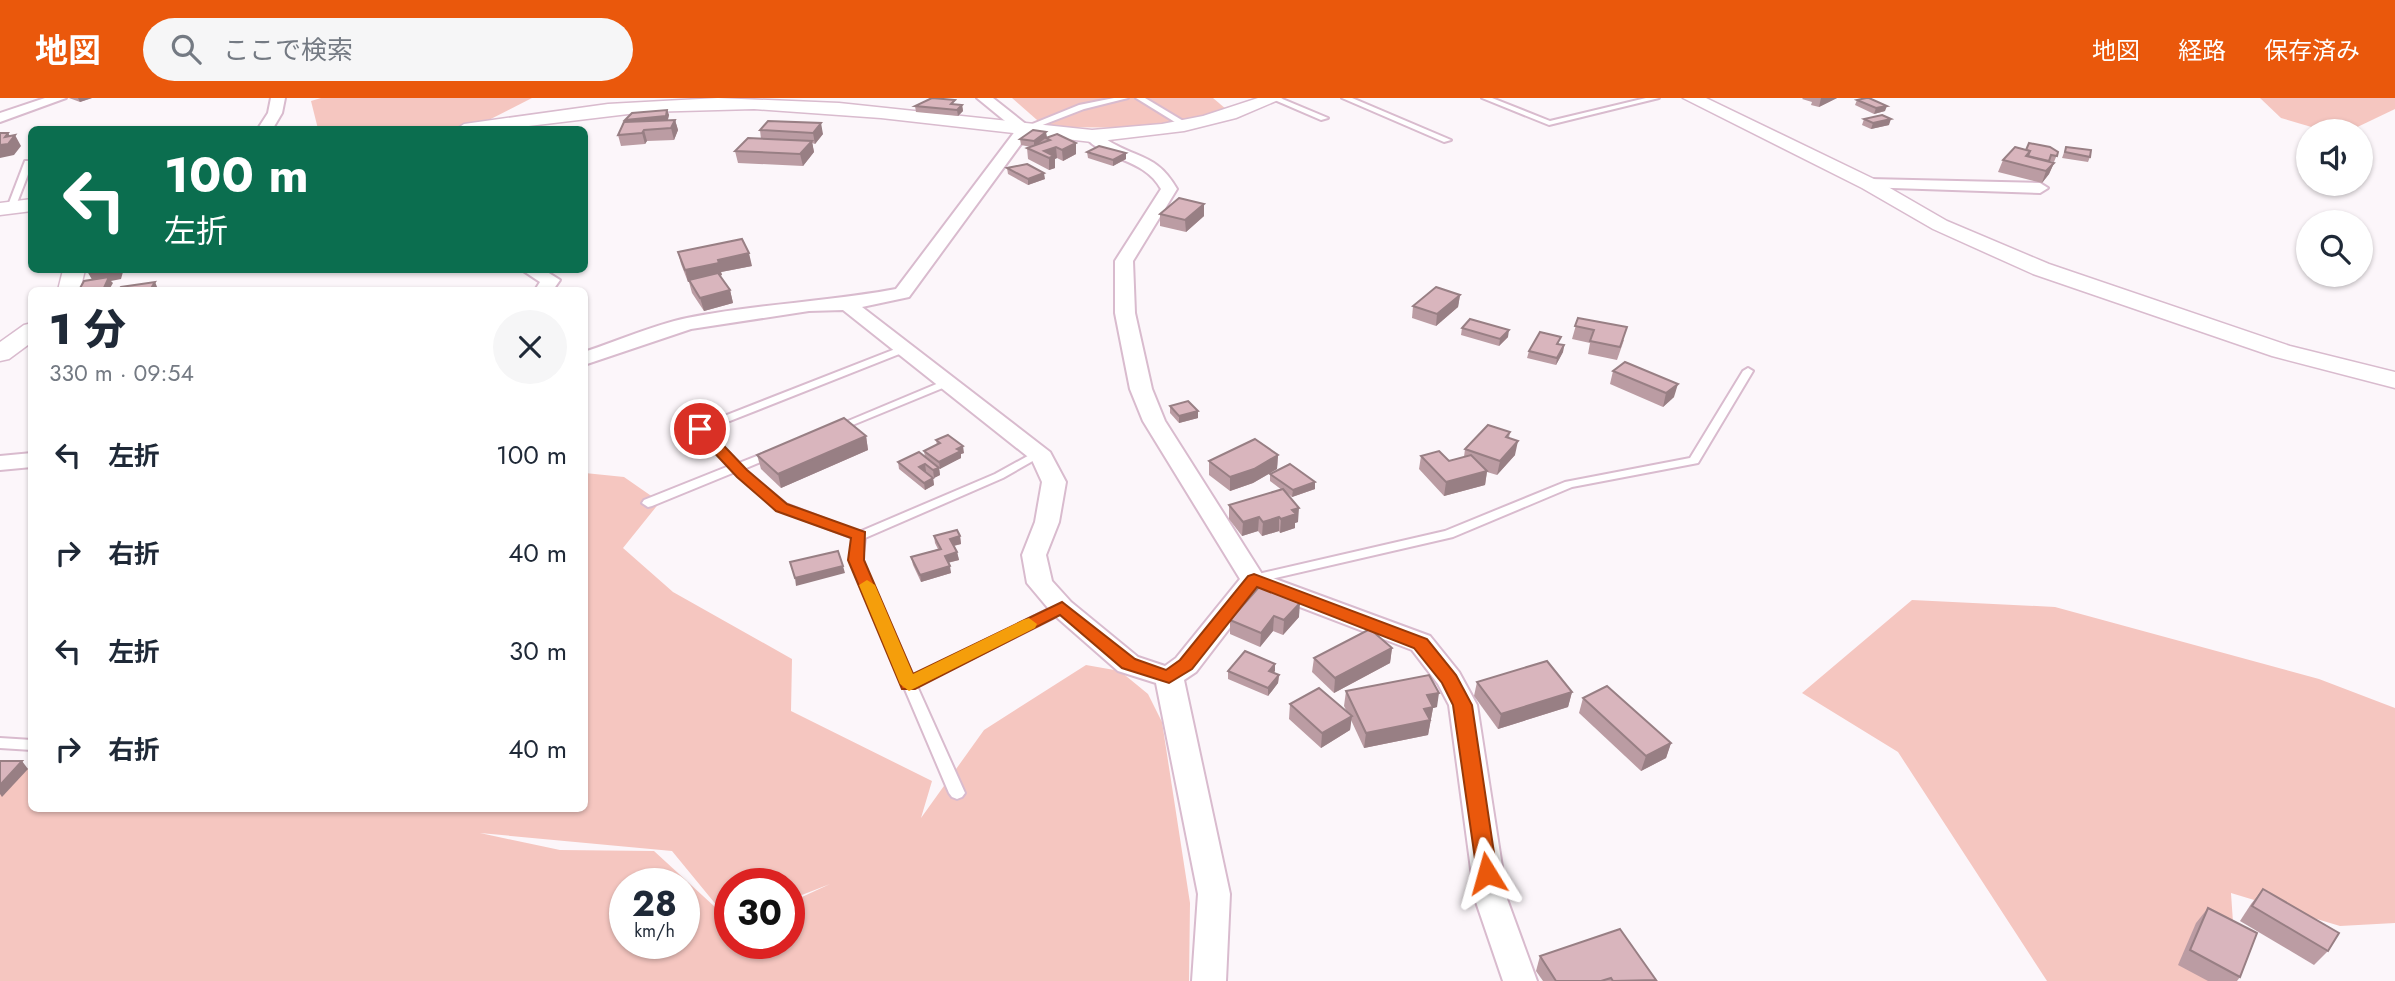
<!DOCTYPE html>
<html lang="ja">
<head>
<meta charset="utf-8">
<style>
	:root { --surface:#fff; --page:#f6f6f7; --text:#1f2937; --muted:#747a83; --accent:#ea580c }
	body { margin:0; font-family:Jost,"Noto Sans JP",sans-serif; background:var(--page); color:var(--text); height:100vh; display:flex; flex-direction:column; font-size:26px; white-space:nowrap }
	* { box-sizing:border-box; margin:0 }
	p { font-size:23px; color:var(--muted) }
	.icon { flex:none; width:38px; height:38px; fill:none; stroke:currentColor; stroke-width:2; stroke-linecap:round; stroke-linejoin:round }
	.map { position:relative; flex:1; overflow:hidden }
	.details { position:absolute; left:28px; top:189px; width:560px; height:525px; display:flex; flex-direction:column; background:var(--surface); border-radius:10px; box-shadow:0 2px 5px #0004 }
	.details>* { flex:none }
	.guide { position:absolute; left:28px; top:28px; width:560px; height:147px; border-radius:10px; box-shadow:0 2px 5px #0004; background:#0b6e4f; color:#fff; overflow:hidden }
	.tools { position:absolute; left:2296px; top:21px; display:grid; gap:14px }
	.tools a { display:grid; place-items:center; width:77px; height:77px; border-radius:50%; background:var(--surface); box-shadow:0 2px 5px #0004; font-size:35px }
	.speed { position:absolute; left:609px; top:770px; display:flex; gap:14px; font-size:35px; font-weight:700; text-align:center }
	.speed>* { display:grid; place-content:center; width:91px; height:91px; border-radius:50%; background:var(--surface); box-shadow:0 2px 5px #0004; line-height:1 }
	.speed small { font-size:18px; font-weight:400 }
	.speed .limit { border:10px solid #d22; background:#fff; color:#111 }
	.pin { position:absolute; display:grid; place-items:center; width:60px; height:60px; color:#fff; margin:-30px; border:4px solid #fff; border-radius:50%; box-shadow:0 2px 7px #0007 }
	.me { position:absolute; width:77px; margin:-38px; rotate:352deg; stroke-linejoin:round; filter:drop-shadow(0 0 5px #0008) }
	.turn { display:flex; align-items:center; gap:24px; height:147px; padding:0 21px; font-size:32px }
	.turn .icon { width:91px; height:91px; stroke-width:2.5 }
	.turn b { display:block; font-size:49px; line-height:60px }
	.round { display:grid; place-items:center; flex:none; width:74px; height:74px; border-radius:37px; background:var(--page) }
	.overview { display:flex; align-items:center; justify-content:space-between; height:119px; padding:0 21px }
	h1 { font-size:42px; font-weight:800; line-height:52px }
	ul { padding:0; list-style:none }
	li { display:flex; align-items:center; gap:21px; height:98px; padding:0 21px }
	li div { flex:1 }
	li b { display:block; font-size:26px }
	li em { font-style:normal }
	header { display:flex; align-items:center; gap:42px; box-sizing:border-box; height:98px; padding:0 35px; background:var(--accent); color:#fff }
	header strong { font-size:33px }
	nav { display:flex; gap:38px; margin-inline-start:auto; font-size:24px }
	.search { width:490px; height:63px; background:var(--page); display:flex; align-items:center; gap:18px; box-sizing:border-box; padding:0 24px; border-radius:38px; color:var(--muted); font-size:26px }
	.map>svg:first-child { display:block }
	.green { fill:#f5c6c0; fill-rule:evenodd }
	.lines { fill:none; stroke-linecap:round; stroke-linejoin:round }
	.service-casing { stroke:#d9bbce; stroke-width:4 }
	.minor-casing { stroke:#d9bbce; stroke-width:4 }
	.tertiary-casing { stroke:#d9bbce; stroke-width:3 }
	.service { fill:#fff; fill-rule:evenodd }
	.minor { fill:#fff; fill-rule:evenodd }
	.tertiary { fill:#fff; fill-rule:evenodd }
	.wall { fill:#bb9ca3 }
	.shaded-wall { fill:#987f84 }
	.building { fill:#d9b5bd; stroke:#987f84; stroke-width:2 }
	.route { fill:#ea580c; stroke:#983908; stroke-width:2 }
	.slow { fill:#f59e0b }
</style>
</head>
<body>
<header>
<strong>地図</strong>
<div class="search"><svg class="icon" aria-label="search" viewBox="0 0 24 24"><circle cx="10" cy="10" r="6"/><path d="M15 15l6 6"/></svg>ここで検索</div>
<nav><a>地図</a><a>経路</a><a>保存済み</a></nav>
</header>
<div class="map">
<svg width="2395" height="883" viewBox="0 0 2395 883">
	<rect width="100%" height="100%" fill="#fcf6fa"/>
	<!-- green -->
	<g class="green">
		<path d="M321 0H532L475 29 464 32 318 31 311 3Z"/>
		<path d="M1012 0H1213L1226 11 1157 30 1045 29Z"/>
		<path d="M2260 0H2395V11L2349 33H2325L2281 20Z"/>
		<path d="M585 375 624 379 660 404 623 450 673 494 792 561 791 613 932 683 921 720 984 632 1086 567 1120 573 1148 596 1162 624 1190 805 1189 883H0V691L31 668 32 710H584ZM480 735 672 753 727 820 654 753 560 752ZM625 786H684V845H625ZM730 786H789V802L830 786 789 805V845H730Z"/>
		<path d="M1912 502 2055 509 2319 581 2395 610V825L2340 828 2231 795 2237 883H2047L1898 654 1802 595Z"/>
	</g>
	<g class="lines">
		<!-- service casing -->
		<g class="service-casing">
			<g id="service">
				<path d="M1114 0H1128L1084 11 1027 33 1020 31 1079 7Z"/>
				<path d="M1136 0H1145L1190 27 1183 29Z"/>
				<path d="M1270 0H1280L1328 20 1321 22Z"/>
				<path d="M1342 0H1352L1451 42 1444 44Z"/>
				<path d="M1482 0H1492L1550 23 1646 0H1659L1549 27Z"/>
				<path d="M25 63H31L32 66 15 110 8 112 7 110Z"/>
				<path d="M903 248 908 251 907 253 707 332 739 365 767 354H775L777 356 775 358 744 371 786 406 859 434 995 376 1035 354H1043L1045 356 1003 380 865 440 862 462 913 578 1057 507 1062 506 1069 510 1067 513 917 588 965 695 962 699 957 701 952 699 949 695 850 462 853 440 778 412 735 374 652 408 648 409 642 405 644 402 729 368 696 333 695 331 696 329Z"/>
				<path d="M1748 270 1753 273 1698 365 1572 389 1453 439 1254 485 1248 481 1254 477 1445 433 1565 384 1690 360 1743 273Z"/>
				<path d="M946 282 951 285 950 287 838 333H830L829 331Z"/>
				<path d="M0 640 32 642V652L0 650Z"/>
			</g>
		</g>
		<!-- minor casing -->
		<g class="minor-casing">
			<g id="minor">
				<path d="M45 0H66L0 24V15Z"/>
				<path d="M271 0H285L282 15 272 32H257L268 15Z"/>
				<path d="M977 0H993L1032 31 909 199 862 209 1050 354 1066 384 1059 424 1046 457 1052 483 1071 504 1138 559 1165 568 1176 560 1240 481 1143 323 1130 291 1115 215V163L1161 91C1143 59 1106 64 1084 38L1092 33C1101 36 1107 43 1116 47 1145 62 1159 60 1177 91L1133 163 1135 215 1152 291 1165 323 1262 476 1430 538 1459 574 1477 607 1507 801 1537 883H1503L1475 801 1449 607 1438 586 1412 552 1258 493 1196 574 1184 582 1230 796 1226 883H1192L1198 796 1156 585 1118 573 1053 516 1027 485 1022 457 1035 424 1042 384 1032 362 843 212 809 213 691 231 584 267V254C618 243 653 227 687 220 756 206 827 204 896 191L1016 32Z"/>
				<path d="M1869 81 2040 85 2048 90 2040 95 1863 89 1861 86Z"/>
				<path d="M522 172H544L560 182 553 192H535L540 184Z"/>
				<path d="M32 355V369L0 372V358Z"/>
			</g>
		</g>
		<!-- tertiary casing -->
		<g class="tertiary-casing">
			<g id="tertiary">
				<path d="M718 0 839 5 1092 32 1162 26 1203 18 1258 0H1283L1236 20 1184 33 1092 44 881 20 754 11 645 14 496 32H455L464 26 608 6Z"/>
				<path d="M1683 0H1706L1876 82 1947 123 2049 166 2290 248 2395 274V290L2272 258 2033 176 1933 131 1862 90Z"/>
				<path d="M32 101V113L0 117V105Z"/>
				<path d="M63 172H85L80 192H58Z"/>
				<path d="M32 225V244L9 261 0 263V244L24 227Z"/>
			</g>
		</g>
		<!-- service -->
		<use href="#service" class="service"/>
		<!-- minor -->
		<use href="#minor" class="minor"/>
		<!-- tertiary -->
		<use href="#tertiary" class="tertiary"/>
	</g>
	<!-- wall -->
	<g class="wall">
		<path d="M69 0H92L80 4Z"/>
		<path d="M1803 0H1837L1819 9 1811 7 1812 4 1802 1Z"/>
		<path d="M1857 2 1885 13 1874 16 1855 7Z"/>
		<path d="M955 6 962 7 963 13 958 18 916 14 915 8Z"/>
		<path d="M667 12 669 17 668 22H675L678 32 674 42 647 43 645 46 621 48 618 37 626 24 625 22Z"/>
		<path d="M1864 21 1889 27 1871 31 1862 27Z"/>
		<path d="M768 23 823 36 815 46 812 45 814 54 803 68 738 65 735 53 761 41 760 32Z"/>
		<path d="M1046 40 1076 45V56L1063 63 1057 60 1055 61V70L1049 72 1028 61 1027 50 1031 49 1021 47 1020 41Z"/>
		<path d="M2066 49 2090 59 2088 64 2062 60Z"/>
		<path d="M2026 52 2058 54 2054 64 2049 63V64L2054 65 2049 76 2042 85 1998 74 2003 62Z"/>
		<path d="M1087 54 1126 61 1113 68 1088 60Z"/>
		<path d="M1007 70 1045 81 1028 87 1008 76Z"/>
		<path d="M1204 106V118L1186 134 1160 128V116Z"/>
		<path d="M678 154 752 168 721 174 722 177 720 178 730 192 733 205 704 213 692 195 689 184H688L681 166Z"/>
		<path d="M1460 197 1458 209 1436 228 1412 220 1413 208Z"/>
		<path d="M1578 220 1624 242 1617 262 1588 256 1590 245 1572 241Z"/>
		<path d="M1462 230 1508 239 1499 248 1461 237Z"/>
		<path d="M1559 246 1564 247 1563 254 1556 267 1527 260 1529 253Z"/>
		<path d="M1613 273 1674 299 1663 309 1610 286Z"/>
		<path d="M1170 308 1198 320 1179 325 1170 315Z"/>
		<path d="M1510 334 1509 340 1515 357 1497 377 1487 374 1485 387 1444 398 1419 371 1421 358 1449 363 1464 359 1465 351Z"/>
		<path d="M866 338 868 352 781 390 761 371 757 357Z"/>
		<path d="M936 342 964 355 961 356V360L939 370 940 377 934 380 925 374 933 380 934 387 925 392 899 371 898 364 925 359 924 353 937 347Z"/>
		<path d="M1278 357 1277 371 1253 385 1230 393 1209 377V363Z"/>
		<path d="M1270 376 1315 391 1292 399 1286 394 1298 424 1295 425V430L1280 435 1279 433 1262 438 1258 433 1242 438 1229 421V407L1282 392 1270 383Z"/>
		<path d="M934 438H960L961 446 954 448 957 454 959 462 948 465 951 475 921 484 913 467 911 459 938 451 935 445Z"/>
		<path d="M1259 489 1299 519 1283 537 1273 533 1260 549 1230 536V522Z"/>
		<path d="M1392 550 1390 565 1334 595 1312 574 1314 560Z"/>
		<path d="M1275 566V573L1273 575 1279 577 1278 585 1268 598 1228 581V573Z"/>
		<path d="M1477 584 1572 594 1568 609 1498 631 1474 598Z"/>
		<path d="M1346 593 1437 609 1433 610 1428 637 1364 650 1351 622 1350 632 1321 650 1289 621 1290 606 1347 614 1344 608Z"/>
		<path d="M1583 600 1671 645 1666 660 1641 673 1579 615Z"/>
		<path d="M2263 791 2328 853 2314 867 2240 823 2251 806Z"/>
		<path d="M2208 810 2240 879 2237 883H2208L2178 867 2196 825Z"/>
		<path d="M1540 858 1655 883H1543L1536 873Z"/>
	</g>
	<!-- shaded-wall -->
	<g class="shaded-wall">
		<path d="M78 0H92L80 4Z"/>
		<path d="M1821 0H1837L1819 9Z"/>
		<path d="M962 7 963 13 958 18 957 12Z"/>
		<path d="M1887 8 1885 13 1874 16 1876 10Z"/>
		<path d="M667 12 669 17 667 24 627 27 625 22Z"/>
		<path d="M1891 21 1889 27 1871 31 1873 25Z"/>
		<path d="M675 22 678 32 674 42 671 30Z"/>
		<path d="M821 25 823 36 815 46 813 35Z"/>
		<path d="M644 32 647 43 645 46 642 35Z"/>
		<path d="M1046 34 1047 39 1034 49V43Z"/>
		<path d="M8 35 12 41 15 37 21 48 14 57 0 60V47Z"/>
		<path d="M812 43 814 54 803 68 800 56Z"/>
		<path d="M1076 45V56L1063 63 1062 52Z"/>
		<path d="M1056 49 1057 60 1055 61V70L1049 72V60L1044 53Z"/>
		<path d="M1126 55V61L1113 68V62Z"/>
		<path d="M2054 65 2049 76 2042 85 2046 73Z"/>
		<path d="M1044 75 1045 81 1028 87V81Z"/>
		<path d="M1204 106V118L1186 134 1185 122Z"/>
		<path d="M749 155 752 168 721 174 722 177 688 184 685 172 718 162Z"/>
		<path d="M95 172H137L123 174 121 181 111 183 113 185 109 192H103L94 185 87 173Z"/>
		<path d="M155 184 158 191 157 192H150Z"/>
		<path d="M730 192 733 205 704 213 700 200Z"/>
		<path d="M1460 197 1458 209 1436 228 1437 216Z"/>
		<path d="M1509 232 1508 239 1499 248 1500 241Z"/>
		<path d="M1564 247 1563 254 1556 267 1557 260Z"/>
		<path d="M1678 286 1674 299 1663 309 1666 295Z"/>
		<path d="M1198 313V320L1179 325V318Z"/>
		<path d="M866 338 868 352 781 390 778 376Z"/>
		<path d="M1518 343 1515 357 1497 377 1500 363Z"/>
		<path d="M963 348 964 355 961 356V360L940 371 939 364 957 351Z"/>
		<path d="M1278 357 1277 371 1253 385 1230 393V379Z"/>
		<path d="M925 366 926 373 920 376 919 369Z"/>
		<path d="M939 370 940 377 934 380 933 372Z"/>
		<path d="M1487 373 1485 387 1444 398 1446 384Z"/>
		<path d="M933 380 934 387 925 392 924 385Z"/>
		<path d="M1315 384V391L1292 399 1293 392Z"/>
		<path d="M1299 410 1298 424 1295 425V430L1280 435 1281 421 1292 412Z"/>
		<path d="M1259 419 1258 433 1242 438 1243 424Z"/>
		<path d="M1279 419V433L1262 438 1263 424Z"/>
		<path d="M960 438 961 446 952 448 950 441Z"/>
		<path d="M957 454 959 462 946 465 945 458Z"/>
		<path d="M843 468 845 475 796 488 795 480Z"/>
		<path d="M950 468 951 475 921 484 920 477Z"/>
		<path d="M1300 505 1299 519 1283 537 1284 522Z"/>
		<path d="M1274 518 1273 533 1260 549 1261 535Z"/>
		<path d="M1392 550 1390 565 1334 595 1335 580Z"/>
		<path d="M1275 566V573L1268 581 1269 573Z"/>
		<path d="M1279 577 1278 585 1268 598V590Z"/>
		<path d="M1572 594 1568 609 1498 631 1501 616Z"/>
		<path d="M1439 595 1437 609 1433 610 1428 637 1364 650 1366 635 1427 597Z"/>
		<path d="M1352 618 1350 632 1321 650 1322 635Z"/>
		<path d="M1671 645 1666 660 1641 673 1646 658Z"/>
		<path d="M22 663 28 671 2 699 0 696V687Z"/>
	</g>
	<!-- building -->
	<g class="building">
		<path d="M932 0 955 2 951 6 962 7 957 12 915 8Z"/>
		<path d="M1866 0H1869L1887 8 1876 10 1857 2Z"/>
		<path d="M667 12 666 18 625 22 632 15Z"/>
		<path d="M1882 17 1891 21 1873 25 1864 21Z"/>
		<path d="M675 22 671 30 644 32 642 35 618 37 624 24Z"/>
		<path d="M768 23 821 25 813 35 760 32Z"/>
		<path d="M1033 32 1046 34 1034 43 1020 41Z"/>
		<path d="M0 35H8L5 39 15 37 8 46 0 47Z"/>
		<path d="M1057 36 1076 45 1062 52 1056 49 1044 53 1054 58 1049 60 1027 50 1050 42 1046 40Z"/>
		<path d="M748 40 812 43 800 56 735 53Z"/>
		<path d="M2029 45 2050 49 2058 54 2057 58 2051 57 2049 63 2028 58 2030 53 2026 52Z"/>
		<path d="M1099 48 1126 55 1113 62 1087 54Z"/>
		<path d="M2015 49 2030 53 2026 58 2054 65 2046 73 2003 62Z"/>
		<path d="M2066 49 2091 52 2090 59 2065 54Z"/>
		<path d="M1027 66 1044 75 1028 81 1007 70Z"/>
		<path d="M1179 100 1204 106 1185 122 1160 116Z"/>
		<path d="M742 141 749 155 718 162 719 165 685 172 678 154Z"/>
		<path d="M718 175 730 192 700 200 689 182Z"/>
		<path d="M109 179 103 192H79L84 183Z"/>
		<path d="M155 184 150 192H118L121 189Z"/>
		<path d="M1436 189 1460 197 1437 216 1413 208Z"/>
		<path d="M1578 220 1627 229 1620 249 1590 243 1594 232 1575 228Z"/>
		<path d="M1470 221 1509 232 1500 241 1462 230Z"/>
		<path d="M1540 234 1561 239 1557 246 1564 247 1557 260 1529 253Z"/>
		<path d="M1625 264 1678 286 1666 295 1613 273Z"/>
		<path d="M1188 303 1198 313 1179 318 1170 308Z"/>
		<path d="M844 320 866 338 778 376 757 357Z"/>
		<path d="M1488 327 1510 334 1506 339 1518 343 1500 363 1465 351Z"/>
		<path d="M948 337 963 348 957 351 961 353 939 364 924 353 940 345 936 342Z"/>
		<path d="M1255 341 1278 357 1254 371 1230 379 1209 363Z"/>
		<path d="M1439 353 1449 363 1471 357 1487 373 1446 384 1421 358Z"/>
		<path d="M919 354 939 370 933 372 925 366 919 369 933 380 924 385 898 364Z"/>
		<path d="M1290 366 1315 384 1293 392 1270 376Z"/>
		<path d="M1283 391 1299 410 1292 412 1296 416 1281 421 1279 419 1263 424 1259 419 1243 424 1229 407Z"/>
		<path d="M957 432 960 438 950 441 957 454 945 458 950 468 920 477 911 459 941 451 934 438Z"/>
		<path d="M838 453 843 468 795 480 790 464Z"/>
		<path d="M1259 489 1300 505 1284 522 1274 518 1261 535 1230 522Z"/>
		<path d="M1370 531 1392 550 1335 580 1314 560Z"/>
		<path d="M1245 553 1275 566 1269 573 1279 577 1268 590 1228 573Z"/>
		<path d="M1547 563 1572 594 1501 616 1477 584Z"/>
		<path d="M1429 577 1439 595 1427 597 1433 609 1424 611 1430 622 1366 635 1346 593Z"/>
		<path d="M1607 588 1671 645 1646 658 1583 600Z"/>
		<path d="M1319 590 1352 618 1322 635 1290 606Z"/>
		<path d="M0 663H22L0 687Z"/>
		<path d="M2263 791 2339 835 2328 853 2252 808Z"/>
		<path d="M2208 810 2257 835 2240 879 2190 852Z"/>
		<path d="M1620 831 1656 882 1613 883 1611 880 1601 883H1556L1540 858Z"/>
	</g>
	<!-- route -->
	<path class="route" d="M700 326 705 328 747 372 787 406 865 434 864 462 913 576 1062 504 1135 561 1166 572 1180 562 1248 478 1254 476 1427 541 1456 577 1472 607 1497 775 1494 782 1487 784 1480 782 1477 775 1453 607 1442 585 1414 550 1257 489 1192 571 1169 585 1122 570 1060 517 915 591H902L848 462 851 440 776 413 737 379 695 334V328Z"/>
	<!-- slow -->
	<path class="slow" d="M867 482 875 487 913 576 1023 522 1029 520 1037 526 1035 530 909 593 900 586 859 487Z"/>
</svg>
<div class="tools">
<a><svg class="icon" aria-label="sound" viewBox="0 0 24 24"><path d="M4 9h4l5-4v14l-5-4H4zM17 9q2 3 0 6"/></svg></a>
<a><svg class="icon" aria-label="search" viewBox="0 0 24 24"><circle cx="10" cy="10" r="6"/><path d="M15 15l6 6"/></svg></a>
</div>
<div class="speed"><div>28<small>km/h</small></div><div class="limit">30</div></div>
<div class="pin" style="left:700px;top:331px;background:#d93025"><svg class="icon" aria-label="arrive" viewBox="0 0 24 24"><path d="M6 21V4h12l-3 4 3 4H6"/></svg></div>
<svg class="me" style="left:1487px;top:775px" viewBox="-20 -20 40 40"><path d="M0-17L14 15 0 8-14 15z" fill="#ea580c" stroke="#fff" stroke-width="4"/></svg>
<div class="guide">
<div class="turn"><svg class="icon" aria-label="left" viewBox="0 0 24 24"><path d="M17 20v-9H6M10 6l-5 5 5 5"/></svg><div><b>100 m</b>左折</div></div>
</div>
<section class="details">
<div class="overview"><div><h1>1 分</h1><p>330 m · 09:54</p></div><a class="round"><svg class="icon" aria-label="close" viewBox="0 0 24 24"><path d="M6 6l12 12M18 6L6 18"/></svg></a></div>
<ul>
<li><svg class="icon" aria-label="left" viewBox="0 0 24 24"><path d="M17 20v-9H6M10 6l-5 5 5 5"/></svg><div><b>左折</b></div><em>100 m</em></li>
<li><svg class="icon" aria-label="right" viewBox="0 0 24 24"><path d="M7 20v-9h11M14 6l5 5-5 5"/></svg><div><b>右折</b></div><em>40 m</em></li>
<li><svg class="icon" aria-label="left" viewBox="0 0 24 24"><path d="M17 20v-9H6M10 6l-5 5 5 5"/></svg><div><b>左折</b></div><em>30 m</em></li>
<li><svg class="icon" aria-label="right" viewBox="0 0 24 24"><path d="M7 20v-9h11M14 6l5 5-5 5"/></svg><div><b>右折</b></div><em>40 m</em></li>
</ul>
</section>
</div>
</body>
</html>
